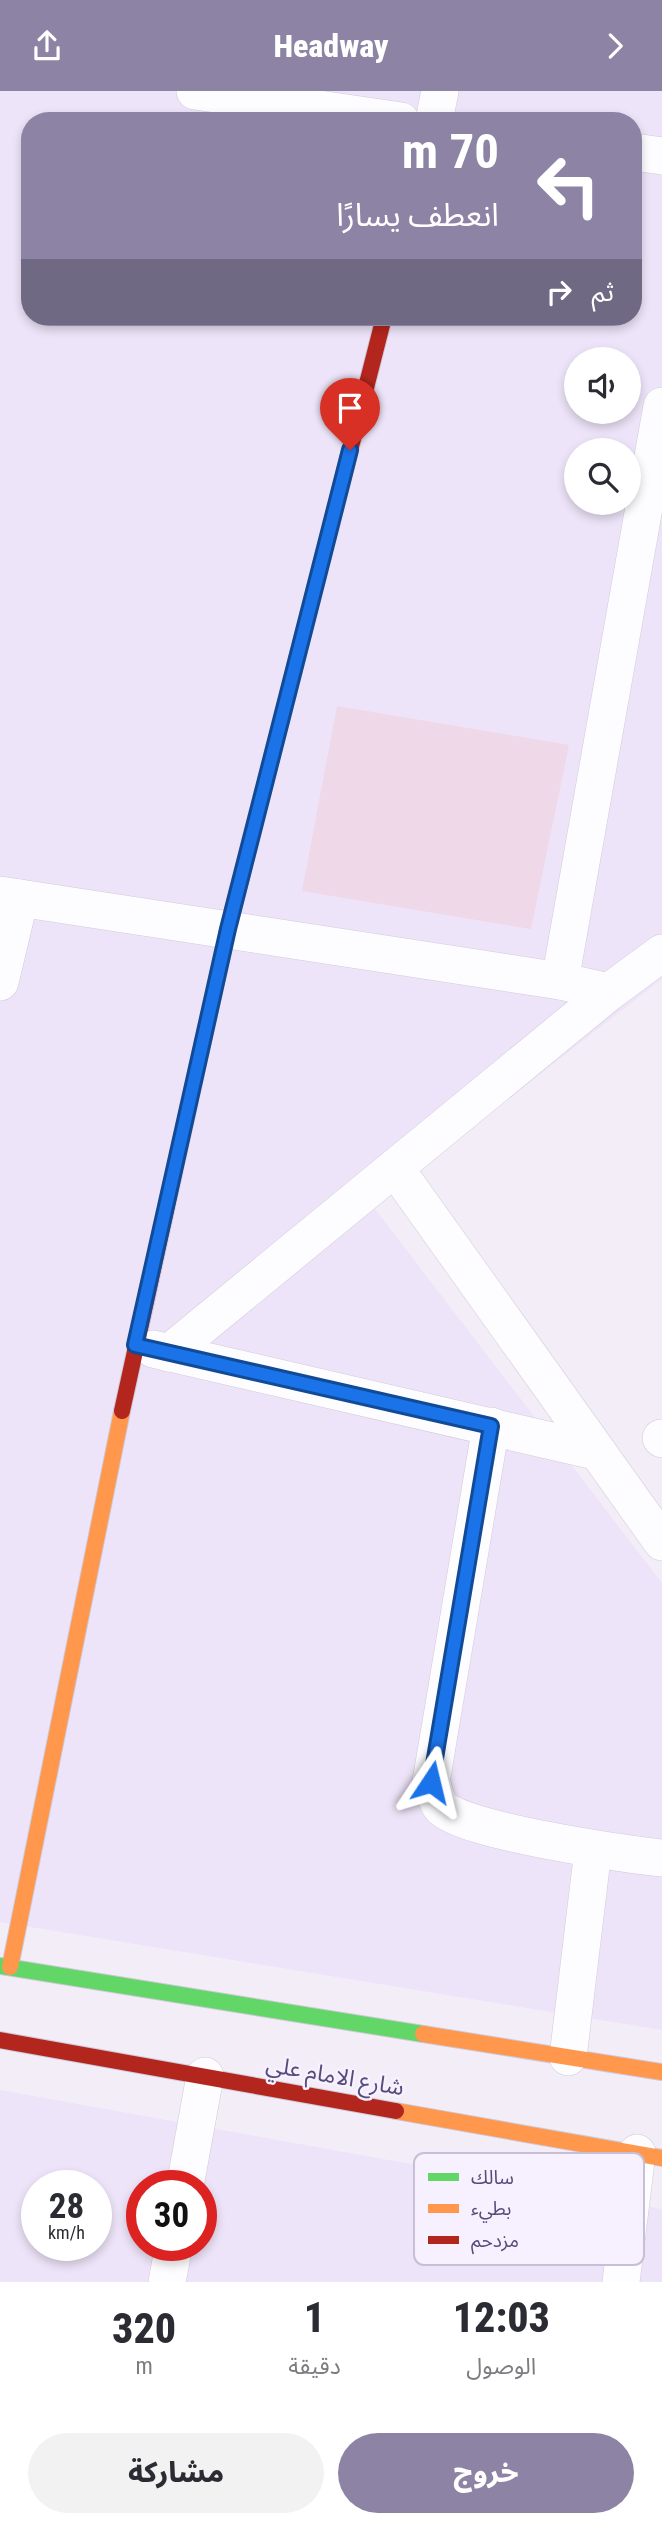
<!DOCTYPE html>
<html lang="ar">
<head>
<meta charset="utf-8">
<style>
	:root { --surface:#fff; --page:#f2f2f3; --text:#2b2b33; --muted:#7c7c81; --accent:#8d84a5 }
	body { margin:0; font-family:"Roboto Condensed","Noto Sans Arabic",sans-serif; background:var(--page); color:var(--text); direction:rtl; height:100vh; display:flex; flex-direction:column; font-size:26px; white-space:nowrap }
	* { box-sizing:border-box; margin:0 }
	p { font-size:23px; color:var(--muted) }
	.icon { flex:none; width:38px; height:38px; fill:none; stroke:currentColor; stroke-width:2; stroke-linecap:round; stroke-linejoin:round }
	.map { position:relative; height:2191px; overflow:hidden; direction:ltr }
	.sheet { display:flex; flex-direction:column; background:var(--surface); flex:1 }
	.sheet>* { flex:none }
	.top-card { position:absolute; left:21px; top:21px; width:621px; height:214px; border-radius:28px; box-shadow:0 4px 10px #0003; direction:rtl; background:#8d84a5; color:#fff; overflow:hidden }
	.controls { position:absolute; left:564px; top:256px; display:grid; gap:14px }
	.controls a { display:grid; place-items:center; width:77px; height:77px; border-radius:50%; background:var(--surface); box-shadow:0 4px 10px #0003; font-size:35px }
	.speed { position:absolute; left:21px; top:2079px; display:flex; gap:14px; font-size:35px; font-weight:700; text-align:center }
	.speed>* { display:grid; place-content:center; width:91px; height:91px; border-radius:50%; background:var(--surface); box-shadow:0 4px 10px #0003; line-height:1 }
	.speed small { font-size:18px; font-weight:400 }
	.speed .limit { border:10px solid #d22; background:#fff; color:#111 }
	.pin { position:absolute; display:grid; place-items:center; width:60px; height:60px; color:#fff; margin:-72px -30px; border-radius:50% 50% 50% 0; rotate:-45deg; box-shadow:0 0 7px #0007 }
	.pin .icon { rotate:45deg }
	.me { position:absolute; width:77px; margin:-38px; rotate:10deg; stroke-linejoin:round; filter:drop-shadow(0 0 5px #0008) }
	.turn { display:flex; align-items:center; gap:24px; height:147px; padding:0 28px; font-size:32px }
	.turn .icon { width:91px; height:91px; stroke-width:2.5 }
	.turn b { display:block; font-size:49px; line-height:60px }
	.then { display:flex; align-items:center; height:66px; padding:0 28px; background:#0003; gap:14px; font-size:26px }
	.eta { display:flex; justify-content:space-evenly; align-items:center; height:119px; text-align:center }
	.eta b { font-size:42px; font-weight:800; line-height:49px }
	.button { display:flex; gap:14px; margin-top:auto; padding:14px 28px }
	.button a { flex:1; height:80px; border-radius:42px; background:var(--accent); color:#fff; font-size:28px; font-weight:800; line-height:80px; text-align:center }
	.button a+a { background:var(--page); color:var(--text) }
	header { display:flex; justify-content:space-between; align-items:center; height:91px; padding:0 28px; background:var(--accent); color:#fff; font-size:32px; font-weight:800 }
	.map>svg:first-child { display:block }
	.residential { fill:#eee4f9; fill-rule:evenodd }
	.green { fill:#efd8e7 }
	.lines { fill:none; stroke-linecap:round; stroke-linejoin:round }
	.street-casing { stroke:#d0cbd9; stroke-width:38 }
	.fast-casing { stroke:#cfc9d8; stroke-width:18 }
	.slow-casing { stroke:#cfc9d8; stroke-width:18 }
	.jam-casing { stroke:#cfc9d8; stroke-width:18 }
	.street { stroke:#fdfcfe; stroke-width:37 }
	.fast { stroke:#63d668; stroke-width:16 }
	.slow { stroke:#ff974d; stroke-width:16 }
	.jam { stroke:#b3261e; stroke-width:16 }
	.route-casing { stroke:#114b97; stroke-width:18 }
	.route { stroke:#1a73e8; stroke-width:12 }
	.labels { text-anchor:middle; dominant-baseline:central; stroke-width:5; stroke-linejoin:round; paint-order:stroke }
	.street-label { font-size:23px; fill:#564b79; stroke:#f7f0ff }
	.key { fill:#f7f0ff; stroke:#c7bed7; stroke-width:2 }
	.key-label { font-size:19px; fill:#564b79 }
</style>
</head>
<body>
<header><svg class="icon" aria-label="forward" viewBox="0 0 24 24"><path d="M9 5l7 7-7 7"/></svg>Headway<svg class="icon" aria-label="share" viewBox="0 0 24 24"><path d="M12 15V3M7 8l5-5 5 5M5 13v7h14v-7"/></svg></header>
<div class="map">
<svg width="662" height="2191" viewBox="0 0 662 2191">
	<rect width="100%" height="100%" fill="#f3edf8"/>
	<!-- residential -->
	<g class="residential">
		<path d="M0 0H662V888L372 1114 662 1492V1939L0 1831ZM30 30H634V226H30ZM576 268H628V320H576ZM576 359H628V411H576Z"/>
		<path d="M0 1999 662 2118V2191H0ZM37 2095H96V2154H37ZM142 2095H201V2154H142Z"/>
	</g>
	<!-- green -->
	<path class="green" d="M337 615 569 654 531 838 302 800Z"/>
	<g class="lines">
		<!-- street casing -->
		<g class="street-casing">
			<g id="street">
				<path d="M195 0 401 30"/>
				<path d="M434 30 440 0"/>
				<path d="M634 61 662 65"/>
				<path d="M0 804 560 890 609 901 662 862"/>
				<path d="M560 890 662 315"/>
				<path d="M0 891 20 807"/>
				<path d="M395 1077 662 1451"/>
				<path d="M153 1258 595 1360"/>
				<path d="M169 1262 609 901"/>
				<path d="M491 1335 431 1691C434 1698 436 1710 441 1716 462 1740 625 1763 662 1767"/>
				<path d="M661 1347 662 1348"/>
				<path d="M568 1966 593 1759"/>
				<path d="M185 2095 205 1985"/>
				<path d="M167 2191 174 2154"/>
				<path d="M621 2191 637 2062"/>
			</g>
		</g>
		<!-- fast casing -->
		<g class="fast-casing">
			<g id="fast">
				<path d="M197 977 228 837 302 548"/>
				<path d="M0 1875 423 1943"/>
			</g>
		</g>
		<!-- slow casing -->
		<g class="slow-casing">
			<g id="slow">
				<path d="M10 1876 122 1320"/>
				<path d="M423 1943 662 1981"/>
				<path d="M396 2020 662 2067"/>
			</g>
		</g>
		<!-- jam casing -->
		<g class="jam-casing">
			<g id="jam">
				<path d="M302 548 384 226"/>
				<path d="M122 1320 197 977"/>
				<path d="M0 1949 396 2020"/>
			</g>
		</g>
		<!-- street -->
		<use href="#street" class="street"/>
		<!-- fast -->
		<use href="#fast" class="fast"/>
		<!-- slow -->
		<use href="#slow" class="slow"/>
		<!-- jam -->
		<use href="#jam" class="jam"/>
	</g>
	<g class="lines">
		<!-- route casing -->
		<g class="route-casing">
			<path id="route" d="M350 359 228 838 135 1254 491 1335 431 1691"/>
		</g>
		<!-- route -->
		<use href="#route" class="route"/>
	</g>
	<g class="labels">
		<!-- street labels -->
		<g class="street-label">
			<text transform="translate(335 1985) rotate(10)">شارع الامام علي</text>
		</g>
	</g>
	<!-- legend -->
	<rect x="414" y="2062" width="230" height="112" rx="10" class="key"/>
	<rect x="428" y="2082" width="31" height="8" fill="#63d668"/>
	<rect x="428" y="2113" width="31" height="9" fill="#ff974d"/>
	<rect x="428" y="2145" width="31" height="8" fill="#b3261e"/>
	<g class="key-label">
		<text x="471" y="2093">سالك</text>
		<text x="471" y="2124">بطيء</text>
		<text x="471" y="2156">مزدحم</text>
	</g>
</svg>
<div class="controls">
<a><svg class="icon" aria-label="sound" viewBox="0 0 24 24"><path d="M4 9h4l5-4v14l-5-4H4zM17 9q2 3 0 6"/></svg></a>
<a><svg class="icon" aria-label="search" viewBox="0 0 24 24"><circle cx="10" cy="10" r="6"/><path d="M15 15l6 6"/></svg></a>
</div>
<div class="speed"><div>28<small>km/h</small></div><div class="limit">30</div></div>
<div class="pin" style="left:350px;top:359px;background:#d93025"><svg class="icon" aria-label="arrive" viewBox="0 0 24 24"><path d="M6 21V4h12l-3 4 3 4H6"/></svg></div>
<svg class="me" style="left:431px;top:1691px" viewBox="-20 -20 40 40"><path d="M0-17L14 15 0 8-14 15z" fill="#1a73e8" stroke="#fff" stroke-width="4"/></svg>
<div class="top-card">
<div class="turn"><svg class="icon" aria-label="left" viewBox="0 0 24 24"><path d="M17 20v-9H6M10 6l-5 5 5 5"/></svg><div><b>70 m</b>انعطف يسارًا</div></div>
<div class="then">ثم<svg class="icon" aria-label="right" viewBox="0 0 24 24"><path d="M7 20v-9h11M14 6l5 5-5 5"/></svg></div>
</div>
</div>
<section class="sheet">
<div class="eta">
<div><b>12:03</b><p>الوصول</p></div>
<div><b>1</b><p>دقيقة</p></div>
<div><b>320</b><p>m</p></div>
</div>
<div class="button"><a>خروج</a><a>مشاركة</a></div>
</section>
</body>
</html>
